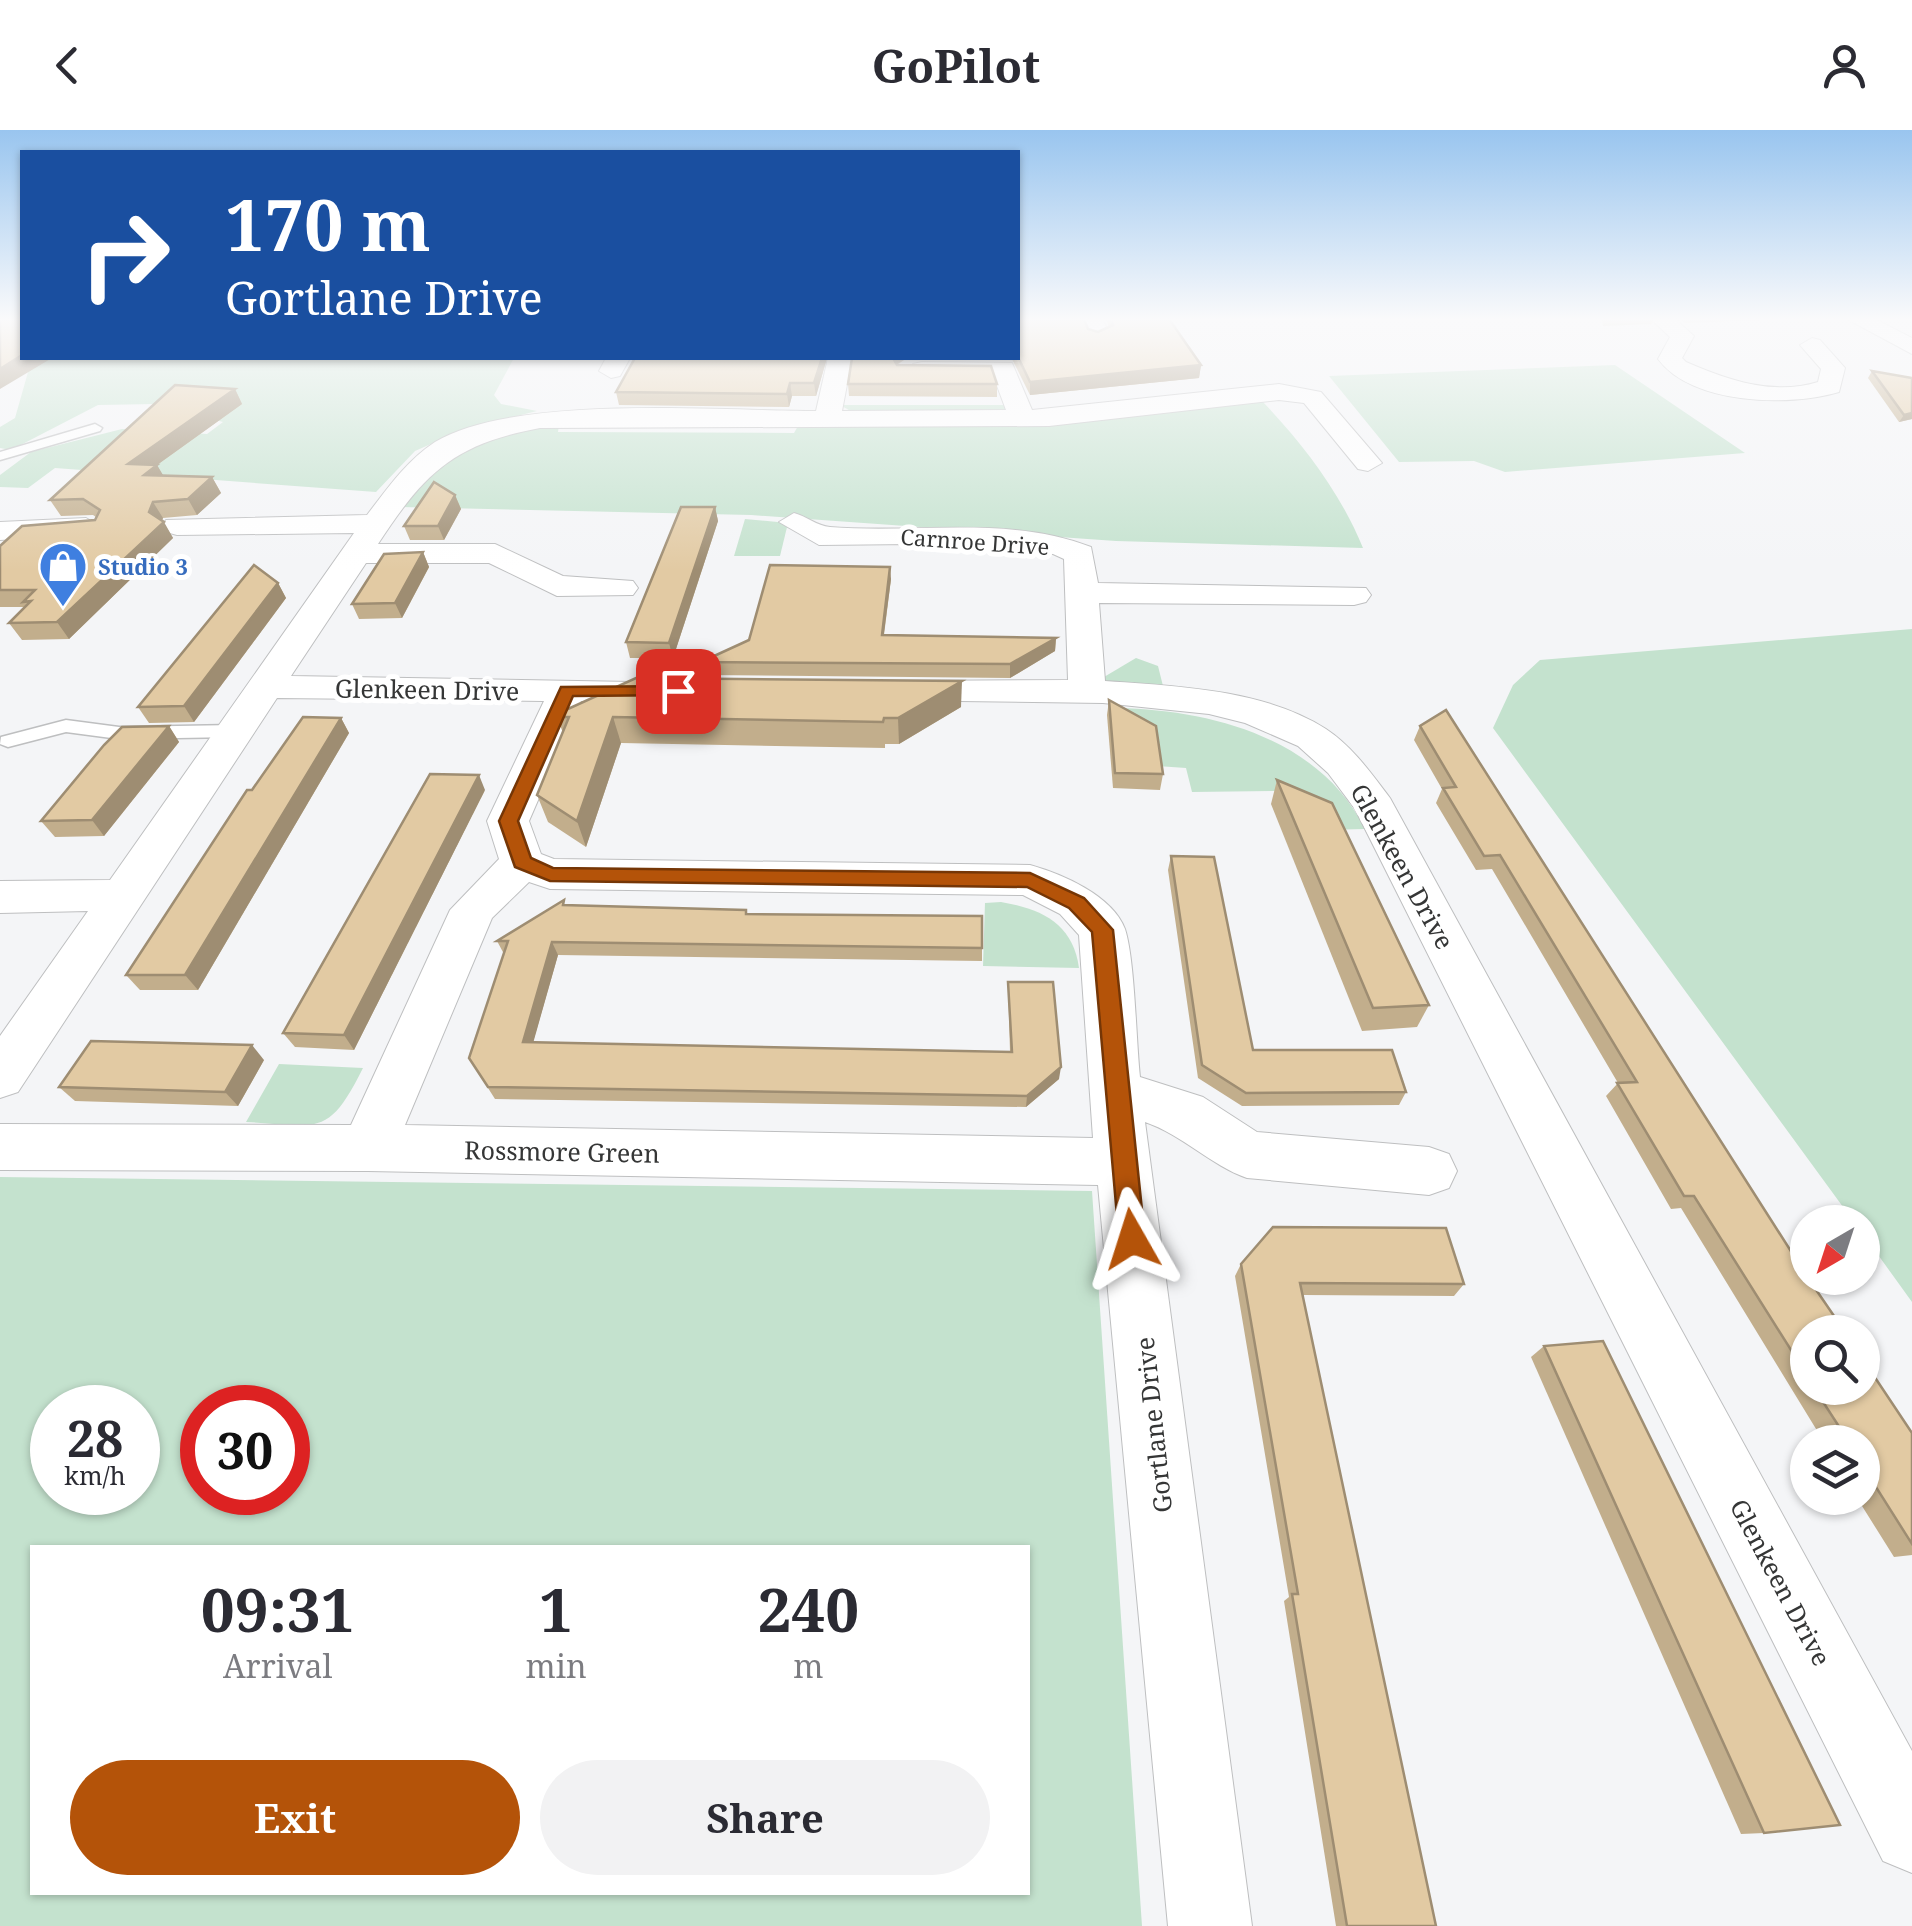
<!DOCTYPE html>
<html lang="en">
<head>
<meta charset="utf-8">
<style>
	:root { --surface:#fff; --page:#f2f2f3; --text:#2b2b33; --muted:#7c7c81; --accent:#b45309 }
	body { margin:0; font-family:"Noto Serif",serif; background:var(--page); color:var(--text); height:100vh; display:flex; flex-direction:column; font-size:38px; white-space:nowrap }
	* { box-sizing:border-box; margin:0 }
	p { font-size:32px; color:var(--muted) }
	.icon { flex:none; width:55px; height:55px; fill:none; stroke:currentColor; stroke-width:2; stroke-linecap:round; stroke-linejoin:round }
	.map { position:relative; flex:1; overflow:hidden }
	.panel { position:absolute; left:30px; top:1415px; width:1000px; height:350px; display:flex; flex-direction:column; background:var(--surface); border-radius:0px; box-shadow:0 2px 8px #0004 }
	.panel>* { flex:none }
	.guide { position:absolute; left:20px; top:20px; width:1000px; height:210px; border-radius:0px; box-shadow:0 2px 8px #0004; background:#1a4fa0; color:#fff; overflow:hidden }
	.needle { width:65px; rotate:219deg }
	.fabs { position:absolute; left:1790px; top:1075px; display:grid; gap:20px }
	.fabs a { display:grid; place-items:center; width:90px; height:90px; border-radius:50%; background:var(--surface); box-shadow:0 2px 8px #0004; font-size:50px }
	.speed { position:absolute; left:30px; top:1255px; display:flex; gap:20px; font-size:50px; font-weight:700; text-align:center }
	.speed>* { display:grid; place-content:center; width:130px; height:130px; border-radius:50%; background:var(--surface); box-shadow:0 2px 8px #0004; line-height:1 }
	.speed small { font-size:25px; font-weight:400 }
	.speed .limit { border:15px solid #d22; background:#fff; color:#111 }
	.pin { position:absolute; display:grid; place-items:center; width:85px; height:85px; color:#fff; margin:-42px; border-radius:20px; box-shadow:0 5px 15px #0006 }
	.me { position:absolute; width:110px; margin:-55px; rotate:354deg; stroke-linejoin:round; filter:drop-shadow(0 0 8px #0008) }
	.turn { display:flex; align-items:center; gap:35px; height:210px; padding:0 40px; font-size:45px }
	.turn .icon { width:130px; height:130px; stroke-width:2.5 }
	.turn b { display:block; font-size:70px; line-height:85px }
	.eta { display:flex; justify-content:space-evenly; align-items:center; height:170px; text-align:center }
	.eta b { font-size:60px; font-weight:700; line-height:70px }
	.button { display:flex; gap:20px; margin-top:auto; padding:20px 40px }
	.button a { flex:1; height:115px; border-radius:60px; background:var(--accent); color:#fff; font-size:40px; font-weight:700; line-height:115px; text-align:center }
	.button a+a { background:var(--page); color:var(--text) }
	header { display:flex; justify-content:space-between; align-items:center; height:130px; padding:0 40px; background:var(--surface); font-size:45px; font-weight:700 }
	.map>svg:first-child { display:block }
	.green { fill:#c4e2ce; fill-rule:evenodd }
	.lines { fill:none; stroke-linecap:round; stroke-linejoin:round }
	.lane-casing { stroke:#bebfc0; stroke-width:3 }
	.street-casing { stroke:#bebfc0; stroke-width:2 }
	.lane { fill:#fff; fill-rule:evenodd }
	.street { fill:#fff; fill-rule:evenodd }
	.wall { fill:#c2ae8c }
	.shaded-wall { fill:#9e8d72 }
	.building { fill:#e2caa3; stroke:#9e8d72; stroke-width:2.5 }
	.route { fill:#b45309; stroke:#753606; stroke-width:2.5 }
	.labels { text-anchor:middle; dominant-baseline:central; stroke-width:10; stroke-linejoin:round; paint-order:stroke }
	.far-street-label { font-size:22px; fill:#353636; stroke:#fff }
	.far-shop-label { font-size:22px; font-weight:bold; fill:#366cbe; stroke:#fff; text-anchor:start }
	.street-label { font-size:25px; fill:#353636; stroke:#fff }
</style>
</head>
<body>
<header><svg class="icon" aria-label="back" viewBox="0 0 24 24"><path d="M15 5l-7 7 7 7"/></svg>GoPilot<svg class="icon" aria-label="person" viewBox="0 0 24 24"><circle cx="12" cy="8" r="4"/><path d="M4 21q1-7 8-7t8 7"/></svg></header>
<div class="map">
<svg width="1912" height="1796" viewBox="0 0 1912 1796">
	<rect width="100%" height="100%" fill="#f4f5f7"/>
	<!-- green -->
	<g class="green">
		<path d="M32 228H514L494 265 501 274 537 281 465 299 415 321 376 362 55 338 28 358 0 357V345L31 322 122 299 207 304 223 292 156 274 98 275 11 320 0 318V297L15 288Z"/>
		<path d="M1615 235 1745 323 1505 342 1474 331 1399 332 1329 246Z"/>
		<path d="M1263 272C1304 315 1340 362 1363 418L1116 411 751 385 401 377C453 310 479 307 559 295L558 302 794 303 798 296Z"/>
		<path d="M840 275H1004L1006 282 856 284Z"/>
		<path d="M745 389 788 393 780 426H734Z"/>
		<path d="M1912 499V1172L1863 1104 1862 1092H1854L1493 598 1513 555 1540 530Z"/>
		<path d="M1136 528 1158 536 1163 556 1105 554 1104 547Z"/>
		<path d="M1118 578C1211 580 1320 608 1365 699L1325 700 1277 661 1192 662 1186 638 1157 636Z"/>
		<path d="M1001 772C1042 779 1073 794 1079 838L983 836 985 773Z"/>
		<path d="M279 934 363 938C328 1008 319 996 246 992Z"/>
		<path d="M0 1047 1092 1061 1142 1796H0ZM52 1278H138V1362H52ZM202 1278H288V1362H202ZM32 1418H1028V1762H32Z"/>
	</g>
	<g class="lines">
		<!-- lane casing -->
		<g class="lane-casing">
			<g id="lane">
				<path d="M95 294 102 298 100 301 0 330V322Z"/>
				<path d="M66 590 119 597 235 595 245 601 235 607 119 609 66 602 8 617 0 614 1 607Z"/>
			</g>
		</g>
		<!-- street casing -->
		<g class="street-casing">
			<g id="street">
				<path d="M1080 189H1102L1110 204 1098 211 1090 209Z"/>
				<path d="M1651 189H1675L1694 206 1682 228 1686 232C1727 250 1773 266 1818 252L1821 239 1800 215 1812 208 1820 210 1845 238 1839 262C1789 277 1692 275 1658 229L1670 207Z"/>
				<path d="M1847 189H1875L1912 208V224Z"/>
				<path d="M606 228H630L620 246 611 248 599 241Z"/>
				<path d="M828 228H852L842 281 1006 280 993 245 913 244 910 239 913 234 922 232 1012 233 1032 280 1279 254 1321 262 1382 333 1368 341 1358 339 1304 273 1279 270 1049 296 540 298C454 314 425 342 378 414H495L563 446 633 451 638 458 633 465 557 466 489 433H366L291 546 688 553 693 561 688 569 675 572 581 571 529 691 541 724 554 729 1030 735C1062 744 1112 765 1125 799 1135 830 1136 911 1140 947L1203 967 1257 1002 1429 1017 1449 1024 1457 1041 1449 1058 1429 1065 1247 1048C1210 1035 1183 1005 1145 992L1252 1796H1168L1098 1055 368 1041 0 1040V994L351 995 450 780 499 729 487 691 544 571 277 568 18 962 0 968V906L88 781 0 783V751L110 750 354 403 177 405 166 402 162 396 166 390 367 385C387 359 407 330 435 312 515 264 719 281 816 281ZM529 752 550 759 1023 765 1060 784 1079 805 1093 1008 405 995 492 788Z"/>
				<path d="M794 383C806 386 817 396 830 397 915 404 1010 385 1091 417L1098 453 1366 458 1371 465 1366 472 1354 475 1099 473 1105 551C1175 556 1264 559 1326 599 1352 616 1371 643 1390 668L1912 1621V1743L1883 1731 1355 679 1328 643 1298 616 1245 593 1209 584 1103 573 882 570 876 562 882 554 895 551 1068 550 1064 429 1053 424 911 414 819 415 779 392Z"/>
				<path d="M86 388 101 397 97 404 0 410V392Z"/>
			</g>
		</g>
		<!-- lane -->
		<use href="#lane" class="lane"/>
		<!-- street -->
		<use href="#street" class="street"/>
	</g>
	<!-- wall -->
	<g class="wall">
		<path d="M1106 189H1169L1201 235 1199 248 1030 265 1012 229 907 228 897 235 997 254V267L849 266 848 254 852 228H1018L1088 199 1098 202 1109 197Z"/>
		<path d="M1602 189H1654L1651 194 1603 196Z"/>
		<path d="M1679 189H1794L1685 193Z"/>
		<path d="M827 228 816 266H792L789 277 619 275 616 262Z"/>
		<path d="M1872 241 1912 248V289L1899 292 1868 248Z"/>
		<path d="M235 259 242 274 157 335 163 346 212 347 221 363 197 385 163 388 162 390 173 408 69 509 22 510 9 493 25 477H0V416L95 390 96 387 93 385 61 386 50 370Z"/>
		<path d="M455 365 461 379 444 410H410L404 396Z"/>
		<path d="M715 377 718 391 673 528H630L626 512Z"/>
		<path d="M423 422 429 437 402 488 359 489 352 474Z"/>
		<path d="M891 449 884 505 1056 508 1055 521 1010 548 704 545 701 532Z"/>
		<path d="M278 453 286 468 194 592 149 593 138 577Z"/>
		<path d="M1109 570 1163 644 1160 660 1113 658 1107 585Z"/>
		<path d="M961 577 899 614H885V618L621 613 586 717 548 692 537 665 563 603 557 587Z"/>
		<path d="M341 588 349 603 198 860H140L126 845 252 660Z"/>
		<path d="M169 596 179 612 104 706 55 707 41 691Z"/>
		<path d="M1420 596 1808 1202V1258H1862L1912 1303V1425L1894 1427 1857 1368H1862V1312H1824L1681 1078 1671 1079 1606 966 1618 953 1492 739 1476 740 1436 673 1442 659 1414 610Z"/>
		<path d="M1277 650 1429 875 1417 897 1362 901 1271 674Z"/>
		<path d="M485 660 354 920 295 917 283 903Z"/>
		<path d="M1171 726 1253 920 1406 962 1399 975 1242 976 1198 948 1168 740Z"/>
		<path d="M566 775 746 780 747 784 982 786V831L558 825 533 912 1010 922 1008 852 1059 949 1026 977 495 969 469 928 504 824 497 811Z"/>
		<path d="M264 930 238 976 75 971 59 957Z"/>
		<path d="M1241 1134 1464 1154 1454 1166 1303 1165 1436 1796H1336L1284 1471 1289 1467 1235 1146Z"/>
		<path d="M1544 1216 1764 1703 1741 1704 1531 1227Z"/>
	</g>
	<!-- shaded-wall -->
	<g class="shaded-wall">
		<path d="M22 225V228H52L0 259V239Z"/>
		<path d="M822 228H827L816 266 814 253Z"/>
		<path d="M891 228H907L892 237Z"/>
		<path d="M1201 235 1199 248 1030 265V252Z"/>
		<path d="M790 253 792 266 789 277 787 264Z"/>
		<path d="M235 259 242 274 157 335 166 350 153 361 128 334Z"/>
		<path d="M1912 283V289L1899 292 1904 285Z"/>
		<path d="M212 347 221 363 197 385 188 369Z"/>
		<path d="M455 365 461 379 444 410 438 396Z"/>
		<path d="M153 372 163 388 160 395 164 392 173 408 69 509 57 492 149 382Z"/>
		<path d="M715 377 718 391 673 528 669 513Z"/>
		<path d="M423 422 429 437 402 488 395 473Z"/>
		<path d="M890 437 891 449 882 518V505Z"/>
		<path d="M278 453 286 468 194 592 184 576Z"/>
		<path d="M1056 508 1055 521 1010 548V534Z"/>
		<path d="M962 551 961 577 899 614 898 588Z"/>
		<path d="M613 587 621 613 586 717 577 691Z"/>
		<path d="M341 588 349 603 198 860 185 845Z"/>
		<path d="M169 596 179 612 104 706 92 690Z"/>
		<path d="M479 645 485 660 354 920 344 905Z"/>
		<path d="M552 812 558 825 530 924 523 912Z"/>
		<path d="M252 915 264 930 238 976 225 962Z"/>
		<path d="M1061 937 1059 949 1026 977 1027 966Z"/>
	</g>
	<!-- building -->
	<g class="building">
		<path d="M0 189H22V225L0 239Z"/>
		<path d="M1018 189H1084L1088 199 1098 202 1113 195 1111 189H1169L1201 235 1030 252 1018 227Z"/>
		<path d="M635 228H822L814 253H790L787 264 616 262Z"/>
		<path d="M852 228H893L897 235 991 236 997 254H848Z"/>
		<path d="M1872 241 1912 248V283L1904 285Z"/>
		<path d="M175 255 235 259 128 334 157 335 144 345 212 347 188 369 153 372 149 382 164 392 57 492 9 493 31 471 23 472 35 460H0V416L22 396 95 390 100 380 83 369 50 370Z"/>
		<path d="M434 352 455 365 438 396H404Z"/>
		<path d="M681 377H715L669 513 626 512Z"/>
		<path d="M423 422 395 473 352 474 384 424Z"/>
		<path d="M254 435 278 453 184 576 138 577Z"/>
		<path d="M770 435 890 437 882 505 1056 508 1010 534 701 532 749 510Z"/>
		<path d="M636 548 962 551 898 588H884L883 592 613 587 577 691 537 665 569 587H557L559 583Z"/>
		<path d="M1109 570 1156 596 1163 644 1115 643Z"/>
		<path d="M1446 580 1808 1148 1845 1202H1808V1247L1694 1066H1684L1617 953 1637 952 1500 725 1484 726 1443 658 1456 657 1420 596Z"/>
		<path d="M303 587 341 588 185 845H126L247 660H252Z"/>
		<path d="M169 596 92 690 41 691 104 615 122 597Z"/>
		<path d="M430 644 479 645 344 905 283 903Z"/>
		<path d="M1277 650 1332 673 1429 875 1373 878Z"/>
		<path d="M1171 726 1214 727 1253 920H1392L1406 962 1246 963 1202 935Z"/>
		<path d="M564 770 563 775 746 780V784L982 786V818L552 812 523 912 1012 922 1008 852H1053L1061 937 1027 966 488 957 469 928 508 811H497Z"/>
		<path d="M91 911 252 915 225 962 59 957Z"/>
		<path d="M1273 1097 1446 1098 1464 1154 1300 1153 1436 1796H1347L1292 1464H1298L1241 1134Z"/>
		<path d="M1603 1211 1840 1695 1764 1703 1544 1216Z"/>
		<path d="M1862 1228 1912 1303V1414L1862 1335V1312H1849L1814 1258H1862Z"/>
	</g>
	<!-- sky -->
	<linearGradient id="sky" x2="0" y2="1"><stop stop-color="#99c5ef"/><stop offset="0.43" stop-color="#fafafb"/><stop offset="1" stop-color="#fafafb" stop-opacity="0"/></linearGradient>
	<rect width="1912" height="440" fill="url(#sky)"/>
	<!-- route -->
	<path class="route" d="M678 556 684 557V565L573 566 518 691 531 728 553 738 1030 743 1084 768 1113 800 1145 1109 1141 1117 1132 1121 1122 1117 1119 1109 1092 802 1069 778 1027 757 550 751 515 737 499 691 561 557Z"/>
	<!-- icons -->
	<defs>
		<g id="shop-pin" transform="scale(2.5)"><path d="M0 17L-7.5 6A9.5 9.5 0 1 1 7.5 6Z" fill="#3f7fe0" stroke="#fff"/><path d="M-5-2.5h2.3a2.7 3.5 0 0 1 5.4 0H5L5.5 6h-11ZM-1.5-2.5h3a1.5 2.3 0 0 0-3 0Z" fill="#fff"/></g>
	</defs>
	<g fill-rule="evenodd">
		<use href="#shop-pin" x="63" y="436"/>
	</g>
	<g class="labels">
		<!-- far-street labels -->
		<g class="far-street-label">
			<text transform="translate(975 411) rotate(4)">Carnroe Drive</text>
		</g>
		<!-- far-shop labels -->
		<g class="far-shop-label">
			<text x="98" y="436">Studio 3</text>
		</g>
		<!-- street labels -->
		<g class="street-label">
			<text transform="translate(427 559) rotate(1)">Glenkeen Drive</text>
			<text transform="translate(1403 736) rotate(61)">Glenkeen Drive</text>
			<text transform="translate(562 1021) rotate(1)">Rossmore Green</text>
			<text transform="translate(1153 1295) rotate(-96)">Gortlane Drive</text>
			<text transform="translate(1781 1452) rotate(62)">Glenkeen Drive</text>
		</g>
	</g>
</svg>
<div class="fabs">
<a><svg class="needle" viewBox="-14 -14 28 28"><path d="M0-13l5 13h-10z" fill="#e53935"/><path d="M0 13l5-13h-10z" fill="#7c7c81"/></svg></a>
<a><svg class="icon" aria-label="search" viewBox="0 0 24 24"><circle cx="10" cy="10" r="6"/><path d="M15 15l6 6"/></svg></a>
<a><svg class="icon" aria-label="layers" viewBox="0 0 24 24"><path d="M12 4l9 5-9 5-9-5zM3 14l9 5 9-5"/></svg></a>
</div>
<div class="speed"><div>28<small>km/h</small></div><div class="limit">30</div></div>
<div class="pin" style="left:678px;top:561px;background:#d93025"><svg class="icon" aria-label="arrive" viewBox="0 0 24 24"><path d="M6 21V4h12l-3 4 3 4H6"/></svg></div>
<svg class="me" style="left:1132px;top:1109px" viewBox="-20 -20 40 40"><path d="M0-17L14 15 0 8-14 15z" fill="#b45309" stroke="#fff" stroke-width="4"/></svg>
<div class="guide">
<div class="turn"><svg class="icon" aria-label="right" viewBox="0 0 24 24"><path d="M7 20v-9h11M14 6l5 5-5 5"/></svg><div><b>170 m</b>Gortlane Drive</div></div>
</div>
<section class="panel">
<div class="eta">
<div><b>09:31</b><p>Arrival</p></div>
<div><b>1</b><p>min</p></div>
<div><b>240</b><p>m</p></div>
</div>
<div class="button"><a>Exit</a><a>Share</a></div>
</section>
</div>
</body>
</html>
